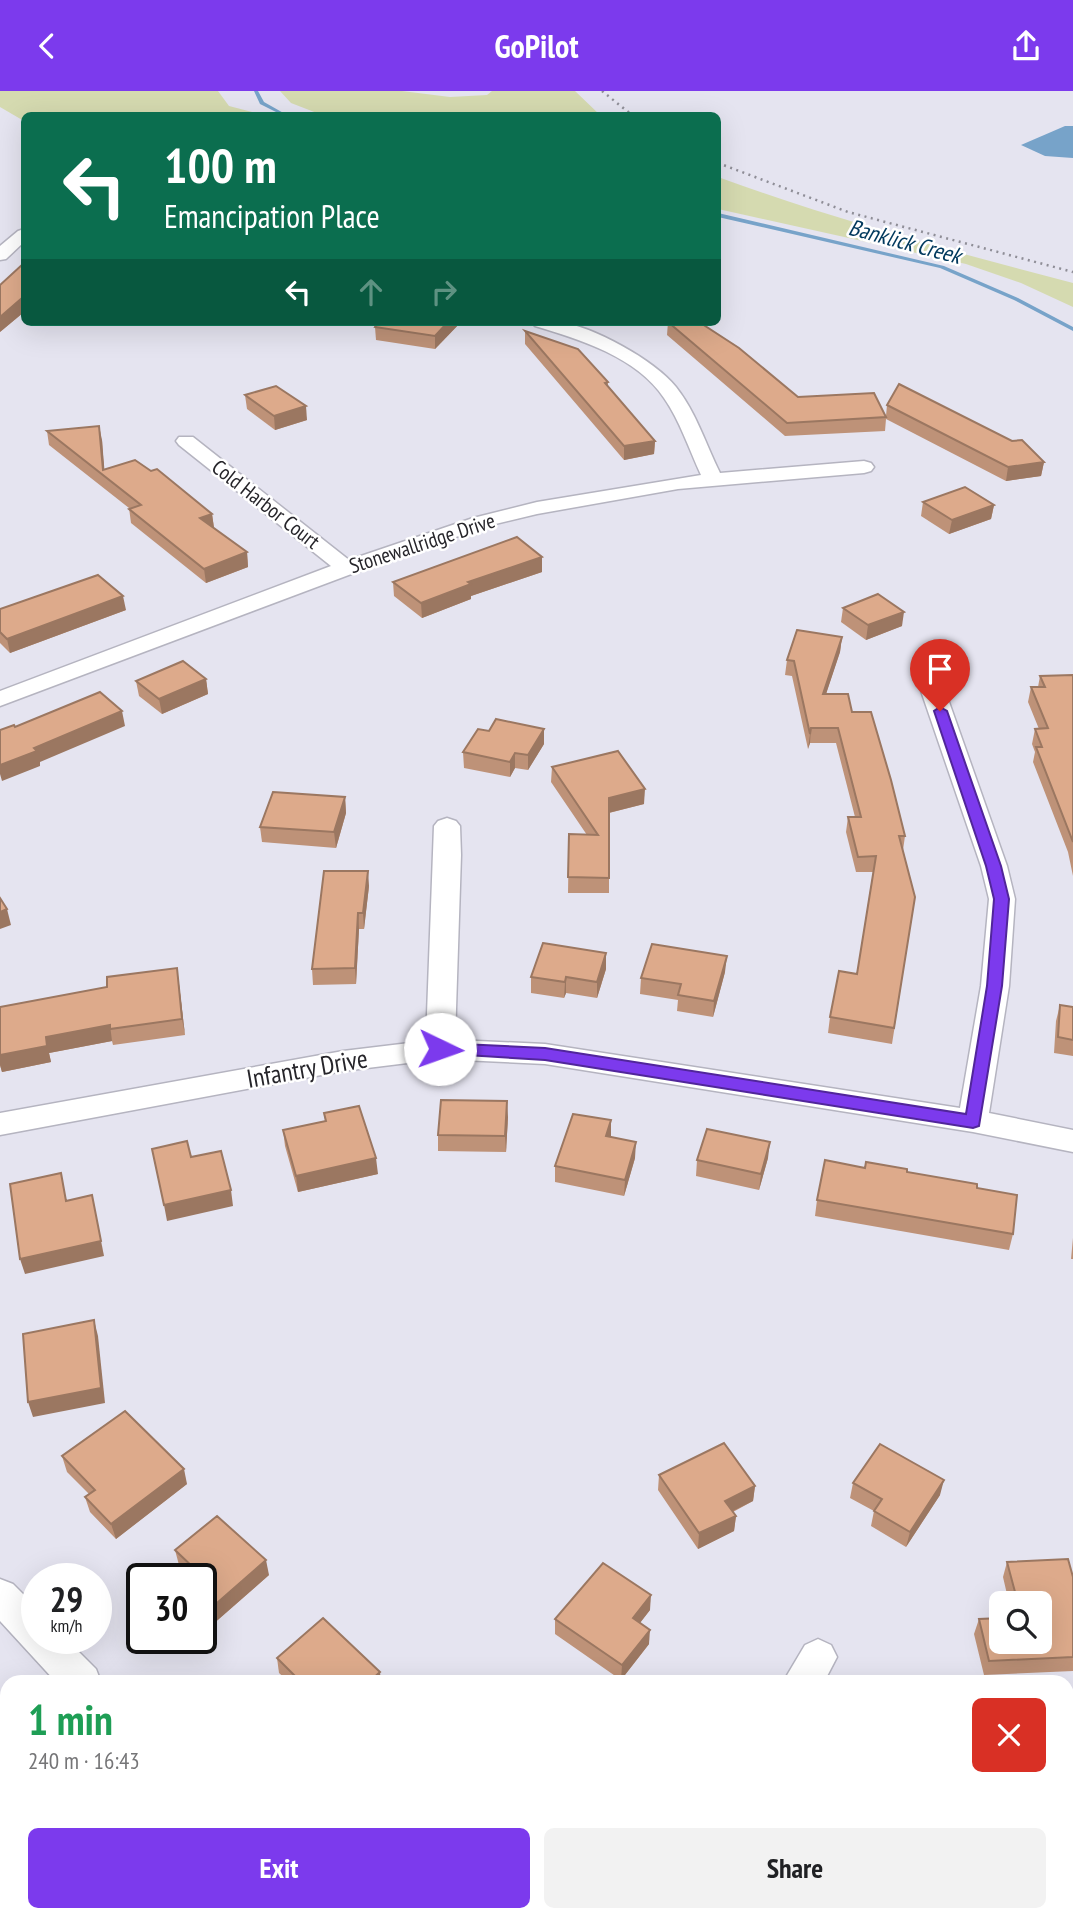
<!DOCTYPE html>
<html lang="en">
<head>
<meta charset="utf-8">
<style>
	:root { --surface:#fff; --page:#f2f2f2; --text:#202124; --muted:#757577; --accent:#7c3aed }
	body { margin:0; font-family:"PT Sans Narrow",sans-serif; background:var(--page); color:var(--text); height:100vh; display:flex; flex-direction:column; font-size:26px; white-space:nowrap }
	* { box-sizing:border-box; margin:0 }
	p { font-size:23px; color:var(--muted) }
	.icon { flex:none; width:38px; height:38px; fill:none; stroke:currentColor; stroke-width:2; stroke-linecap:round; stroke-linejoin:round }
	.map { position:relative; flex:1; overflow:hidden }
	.drawer { position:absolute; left:0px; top:1584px; width:1074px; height:247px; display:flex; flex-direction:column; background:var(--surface); border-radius:21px 21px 0 0; box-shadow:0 7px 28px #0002 }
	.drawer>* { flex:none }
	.top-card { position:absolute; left:21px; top:21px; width:700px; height:214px; border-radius:10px; box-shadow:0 7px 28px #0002; background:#0b6e4f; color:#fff; overflow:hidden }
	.controls { position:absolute; left:989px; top:1500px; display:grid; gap:14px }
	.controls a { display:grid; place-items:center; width:63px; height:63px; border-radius:10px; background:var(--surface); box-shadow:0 7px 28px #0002; font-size:35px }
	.speed { position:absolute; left:21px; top:1472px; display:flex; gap:14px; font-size:35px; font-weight:700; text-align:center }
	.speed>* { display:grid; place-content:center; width:91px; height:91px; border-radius:50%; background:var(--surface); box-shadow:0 7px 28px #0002; line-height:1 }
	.speed small { font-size:18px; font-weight:400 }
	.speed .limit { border:4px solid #111; border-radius:10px; background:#fff; color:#111 }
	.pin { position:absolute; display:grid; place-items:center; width:60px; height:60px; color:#fff; margin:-72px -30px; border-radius:50% 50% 50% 0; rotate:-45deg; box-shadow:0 0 7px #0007 }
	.pin .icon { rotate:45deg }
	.me { position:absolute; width:77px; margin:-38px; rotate:93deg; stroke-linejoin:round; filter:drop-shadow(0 0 5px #0008) }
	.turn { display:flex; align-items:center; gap:24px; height:147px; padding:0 28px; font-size:32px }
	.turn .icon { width:91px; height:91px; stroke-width:2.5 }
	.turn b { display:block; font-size:49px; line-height:60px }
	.lanes { display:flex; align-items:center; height:66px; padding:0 28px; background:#0003; justify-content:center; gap:35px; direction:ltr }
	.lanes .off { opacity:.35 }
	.round { display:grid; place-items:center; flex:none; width:74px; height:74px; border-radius:10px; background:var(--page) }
	.overview { display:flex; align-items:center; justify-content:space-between; height:119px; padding:0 28px }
	h1 { font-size:42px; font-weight:800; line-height:52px; color:#1e9e55 }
	.primary-button { display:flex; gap:14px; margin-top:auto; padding:14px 28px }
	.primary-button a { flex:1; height:80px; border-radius:10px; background:var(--accent); color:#fff; font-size:28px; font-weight:800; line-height:80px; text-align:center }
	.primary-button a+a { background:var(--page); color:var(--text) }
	header { display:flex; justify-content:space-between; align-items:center; height:91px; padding:0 28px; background:var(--accent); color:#fff; font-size:32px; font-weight:800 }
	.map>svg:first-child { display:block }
	.green { fill:#d5dab0 }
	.water { fill:#77a3c9 }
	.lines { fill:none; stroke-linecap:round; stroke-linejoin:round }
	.stream { fill:#77a3c9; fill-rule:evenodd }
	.minor-casing { stroke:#b5b4c0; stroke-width:3 }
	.minor { fill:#fff; fill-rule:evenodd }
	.rail { stroke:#8f8e97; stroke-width:2.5; stroke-dasharray:2 4.5; stroke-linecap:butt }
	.wall { fill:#be9278 }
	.shaded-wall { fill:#9b7761 }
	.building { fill:#ddaa8b; stroke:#9b7761; stroke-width:2 }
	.route { fill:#7c3aed; stroke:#51269a; stroke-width:2 }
	.labels { text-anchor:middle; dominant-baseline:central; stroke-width:5; stroke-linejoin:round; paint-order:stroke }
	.far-street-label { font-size:21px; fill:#26252a; stroke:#fff }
	.far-water-label { font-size:23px; font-style:italic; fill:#01395d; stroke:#fff }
	.street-label { font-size:26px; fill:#26252a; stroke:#fff }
</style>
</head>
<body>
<header><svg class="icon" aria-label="back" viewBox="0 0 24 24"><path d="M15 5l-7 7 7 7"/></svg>GoPilot<svg class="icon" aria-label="share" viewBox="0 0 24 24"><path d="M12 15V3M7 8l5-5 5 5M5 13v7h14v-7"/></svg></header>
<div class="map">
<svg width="1073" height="1829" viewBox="0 0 1073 1829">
	<rect width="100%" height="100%" fill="#e5e4f0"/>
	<!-- green -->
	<g class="green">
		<path d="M0 0H218L229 15 264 24H24V30L0 16Z"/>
		<path d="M280 0H402L450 6 487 4 492 0H575L600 24H322L291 12Z"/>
		<path d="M718 86C834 128 953 161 1073 192V216L1021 192 966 173 718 118Z"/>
	</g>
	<!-- water -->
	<path class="water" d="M1065 35H1073V67L1045 65 1021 54Z"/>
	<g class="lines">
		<!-- stream -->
		<g class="stream">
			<path d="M254 0H258L264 11 287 24H282L260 13Z"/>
			<path d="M718 122 944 175 1018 207 1073 236V240L1014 209 940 177 718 126Z"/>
		</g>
		<!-- minor casing -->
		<g class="minor-casing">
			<g id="minor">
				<path d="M24 138V151L6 168 0 169V155L18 140Z"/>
				<path d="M532 231C541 231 551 230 559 231 593 235 654 269 676 296 696 321 706 354 720 382L864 370 871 372 874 376 871 380 864 382 678 398 537 423 487 435 354 482 0 615V600L331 475 179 354 176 350 179 346H193L349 469 473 427 537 411 701 384C689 358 680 330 664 307 637 266 579 248 535 235Z"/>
				<path d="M931 587 939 589 943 594 1007 775 1015 808 1009 895 989 1022 1073 1039V1061L973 1041 545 973 440 968 343 980 0 1044V1022L343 960 426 950 434 735 438 730 447 727 456 730 460 735 461 764 455 949 545 953 960 1017 981 895 989 808 981 775 919 594 923 589Z"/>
				<path d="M0 1488 13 1493 37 1517V1547H65L96 1578 101 1591H56L0 1530Z"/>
				<path d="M818 1548 831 1554 837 1566 824 1591H783L805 1554Z"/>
				<path d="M285 1824H333L335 1829H287Z"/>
				<path d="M607 1824H656L654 1829H605Z"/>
			</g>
		</g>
		<!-- minor -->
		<use href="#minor" class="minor"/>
		<!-- rail -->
		<g class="rail">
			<path d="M602 0 632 24"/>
			<path d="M718 72 848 121 1073 181"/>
		</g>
	</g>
	<!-- wall -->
	<g class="wall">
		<path d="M24 172V221L0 241Z"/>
		<path d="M461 231 435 258 376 249 375 236Z"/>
		<path d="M668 231 798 306 886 325 887 314 1044 371 1041 385 1006 390 886 328 885 340 785 345 667 244Z"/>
		<path d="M525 240 608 291V295L655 350 654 363 624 369 525 253Z"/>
		<path d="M245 304 307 329 275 339 247 318Z"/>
		<path d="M47 340 102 349 104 379 151 380 212 423 214 437 247 461 248 476 206 492 131 432 129 417 49 354Z"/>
		<path d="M923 411 994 414 991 428 949 443 921 425Z"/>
		<path d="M542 466V481L471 505V508L422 527 394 505 393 491Z"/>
		<path d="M843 517 902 535 866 549 841 531Z"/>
		<path d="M0 518 126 519 10 562 0 552Z"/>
		<path d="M842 546 840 561 826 603 852 621 905 745 903 759 915 806 892 953 828 942 830 926 857 883 873 781H856L846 741 848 726H855L836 652H810L808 658 792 585 785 584 787 569Z"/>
		<path d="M1073 584V785L1068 761 1033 671 1035 661 1032 653 1035 638H1039L1028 611 1031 596H1038L1040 585Z"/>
		<path d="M206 588 208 603 162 623 139 605 136 590Z"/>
		<path d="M544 653 528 679 515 677 510 686 464 677 463 661Z"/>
		<path d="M552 676 644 713 609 722V802H568L569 743 587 744 551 691Z"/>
		<path d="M345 706 346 722 336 757 262 751 260 736Z"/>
		<path d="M369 795 364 838H359L356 893 313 894 312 878Z"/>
		<path d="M606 862V878L597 907 566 902 564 907 531 902V886Z"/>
		<path d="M177 877 185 944 113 954 112 950 49 962 51 971 2 981 0 974V916L107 896Z"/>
		<path d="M725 881 713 926 677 920 678 909 640 903 641 887Z"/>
		<path d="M1060 914 1073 916V965L1054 962 1056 930Z"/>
		<path d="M324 1022 378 1083 298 1101 285 1055 283 1039 325 1030Z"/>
		<path d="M508 1026 506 1061 438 1060V1044Z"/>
		<path d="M635 1067 624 1105 555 1091V1075Z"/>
		<path d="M768 1067 759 1099 696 1085 697 1069Z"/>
		<path d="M865 1077 907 1081 977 1097 1013 1143 1009 1159 815 1125 817 1109Z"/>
		<path d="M1073 1147V1168H1071Z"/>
		<path d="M62 1365 187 1393 116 1448 90 1421 85 1406 89 1403 67 1381Z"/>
		<path d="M659 1384 755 1395 753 1410 733 1421 736 1425 734 1440 698 1458 658 1399Z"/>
		<path d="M853 1392 940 1404 906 1456 871 1435 874 1420 850 1407Z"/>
		<path d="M175 1459 269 1484 212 1534 201 1524V1488L192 1486 179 1474Z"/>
		<path d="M1007 1471 1073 1486V1580L984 1584 974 1543 979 1528 1001 1550 1040 1512H1009L1003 1486Z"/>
		<path d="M650 1519 640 1532 649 1553 621 1589 555 1543V1528Z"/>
		<path d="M277 1567 381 1591H289L279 1582Z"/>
	</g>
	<!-- shaded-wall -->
	<g class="shaded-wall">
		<path d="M21 208 24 221 0 241V226Z"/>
		<path d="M448 231H461L435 258V245Z"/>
		<path d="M306 315 307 329 275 339 274 325Z"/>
		<path d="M99 335 102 349 105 386 103 379Z"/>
		<path d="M655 350 654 363 624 369V355Z"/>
		<path d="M1044 371 1041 385 1006 390 1008 376Z"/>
		<path d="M994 414 991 428 949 443 952 429Z"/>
		<path d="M212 423 214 437 200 427Z"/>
		<path d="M247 461 248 476 206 492 204 478Z"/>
		<path d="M542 466V481L471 505V508L422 527 421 512 468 491Z"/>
		<path d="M123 505 126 519 10 562 7 548Z"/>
		<path d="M904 521 902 535 866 549 868 534Z"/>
		<path d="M842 546 840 561 821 618 823 603Z"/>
		<path d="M206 588 208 603 162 623 159 608Z"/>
		<path d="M122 620 125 635 40 671V675L2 690 0 683V674L34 657Z"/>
		<path d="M811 637 810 652 808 658 810 643Z"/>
		<path d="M544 638V653L528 679V664Z"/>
		<path d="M515 662V677L510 686V671Z"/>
		<path d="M645 698 644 713 608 722 609 707Z"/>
		<path d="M345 706 346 722 336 757 334 741Z"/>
		<path d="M368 780 369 795 364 838 363 822Z"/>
		<path d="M7 818 11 834 0 838V821Z"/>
		<path d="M358 822 359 838 356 893 355 877Z"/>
		<path d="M606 862V878L597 907V891Z"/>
		<path d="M727 865 725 881 713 926 714 910Z"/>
		<path d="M177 877 179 893 185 944 182 928Z"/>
		<path d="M566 886V902L564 907 565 891Z"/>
		<path d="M110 934 112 950 49 962 51 971 2 981 0 974V964L46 946Z"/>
		<path d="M507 1010 508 1026 506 1061 505 1045Z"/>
		<path d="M611 1029V1045L605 1061 606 1045Z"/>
		<path d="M636 1051 635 1067 624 1105 625 1089Z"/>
		<path d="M770 1051 768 1067 759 1099 761 1083Z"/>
		<path d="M376 1067 378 1083 298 1101 296 1085Z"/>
		<path d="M231 1099 233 1115 167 1130 164 1114Z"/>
		<path d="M92 1104 104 1165 25 1183 20 1168Z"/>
		<path d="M94 1229 98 1245 105 1312 33 1326 28 1311Z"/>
		<path d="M184 1378 187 1393 116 1448 111 1433Z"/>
		<path d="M944 1389 940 1404 906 1456 910 1441Z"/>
		<path d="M755 1395 753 1410 723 1425 725 1410Z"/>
		<path d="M736 1425 734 1440 698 1458 699 1442Z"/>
		<path d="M266 1469 269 1484 212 1534 209 1519Z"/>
		<path d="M651 1504 650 1519 632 1542 633 1527Z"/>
		<path d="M650 1539 649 1553 621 1589 622 1574Z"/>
		<path d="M380 1581 381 1591H369Z"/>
	</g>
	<!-- building -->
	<g class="building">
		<path d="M24 172V209L21 208 0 226V194Z"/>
		<path d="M378 231H448L435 245 375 236Z"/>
		<path d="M668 231H699L739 257 798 306 874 302 886 326 787 332Z"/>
		<path d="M525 240 578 258 608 291 605 292 655 350 624 355Z"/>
		<path d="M899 293 1012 350 1022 349 1044 371 1008 376 887 314Z"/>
		<path d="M276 295 306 315 274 325 245 304Z"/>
		<path d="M99 335 103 379 135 369 151 380 157 378 212 423 200 427 247 461 204 478 129 418 141 414 47 340Z"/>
		<path d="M965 396 994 414 952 429 923 411Z"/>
		<path d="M517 446 542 466 468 491 471 493 421 512 393 491Z"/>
		<path d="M98 484 123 505 7 548 0 541V518Z"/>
		<path d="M878 503 904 521 868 534 843 517Z"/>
		<path d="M797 539 842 546 823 603H848L852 621H871L891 689 905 745H899L915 806 894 937 830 926 839 880 857 883 876 765 858 766 848 726H861L838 637H811L810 643 794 570 787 569Z"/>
		<path d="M183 570 206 588 159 608 136 590Z"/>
		<path d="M1073 584V751L1036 656H1042L1035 638 1048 637 1031 596H1045L1040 585Z"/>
		<path d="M100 601 122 620 34 657 37 660 0 674V639L14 634 15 636Z"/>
		<path d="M496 628 544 638 528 664 515 662 510 671 463 661 478 638 489 640Z"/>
		<path d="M618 660 645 698 609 707V787L568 786 569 743 598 744 552 676Z"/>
		<path d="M273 701 345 706 334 741 260 736Z"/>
		<path d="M324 780H368L363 822H358L355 877 312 878Z"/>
		<path d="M0 807 7 818 0 821Z"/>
		<path d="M543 852 606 862 597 891 566 886 565 891 531 886Z"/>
		<path d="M652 853 727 865 714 910 678 904 681 893 641 887Z"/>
		<path d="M177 877 182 928 110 938V934L46 946 47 955 0 964V916L107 896V886Z"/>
		<path d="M1060 914 1073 916V949L1058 946Z"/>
		<path d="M441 1009 507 1010 505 1045 438 1044Z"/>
		<path d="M359 1015 376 1067 296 1085 283 1039 326 1030 324 1022Z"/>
		<path d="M573 1023 611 1029 606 1045 636 1051 625 1089 555 1075Z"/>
		<path d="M707 1038 770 1051 761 1083 697 1069Z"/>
		<path d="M187 1050 191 1066 221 1060 231 1099 164 1114 152 1058Z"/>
		<path d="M825 1069 865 1077 866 1071 907 1078V1081L977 1093V1097L1017 1104 1013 1143 817 1109Z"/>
		<path d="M61 1082 66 1110 92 1104 101 1150 20 1168 10 1093Z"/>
		<path d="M94 1229 101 1297 28 1311 23 1243Z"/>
		<path d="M125 1320 184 1378 111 1433 85 1406 95 1399 62 1365Z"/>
		<path d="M724 1352 755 1395 725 1410 736 1425 699 1442 659 1384Z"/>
		<path d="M880 1353 944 1389 910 1441 874 1420 882 1408 853 1392Z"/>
		<path d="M217 1425 266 1469 209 1519 201 1512V1488H190L198 1481 175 1459Z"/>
		<path d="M1068 1468 1073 1486V1566L989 1570 979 1528 1001 1527V1550H1040V1512H1018L1007 1471Z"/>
		<path d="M603 1472 651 1504 633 1527 650 1539 622 1574 555 1528Z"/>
		<path d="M323 1527 380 1581 369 1591H301L277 1567Z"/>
		<path d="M7 1783V1824H111L115 1829H0V1790Z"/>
		<path d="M806 1824H988L985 1829H803Z"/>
	</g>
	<!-- route -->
	<path class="route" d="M940 616 947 620 1001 775 1009 808 1002 895 979 1035 973 1037 545 969 434 962 431 958 434 954 440 952 545 957 966 1023 987 895 994 808 986 775 934 620Z"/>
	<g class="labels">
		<!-- far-street labels -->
		<g class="far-street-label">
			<text transform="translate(266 413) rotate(38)">Cold Harbor Court</text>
			<text transform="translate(422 452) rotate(-18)">Stonewallridge Drive</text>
		</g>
		<!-- far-water labels -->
		<g class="far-water-label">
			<text transform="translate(905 150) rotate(15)">Banklick Creek</text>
		</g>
		<!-- street labels -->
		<g class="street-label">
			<text transform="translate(307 977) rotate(-10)">Infantry Drive</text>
		</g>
	</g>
</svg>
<div class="controls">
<a><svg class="icon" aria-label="search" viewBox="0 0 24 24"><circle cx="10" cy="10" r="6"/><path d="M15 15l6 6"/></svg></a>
</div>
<div class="speed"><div>29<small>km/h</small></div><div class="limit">30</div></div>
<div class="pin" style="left:940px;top:620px;background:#d93025"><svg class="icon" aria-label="arrive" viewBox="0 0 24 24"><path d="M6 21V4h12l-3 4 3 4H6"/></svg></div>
<svg class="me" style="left:440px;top:958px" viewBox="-20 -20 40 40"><circle r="19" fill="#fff"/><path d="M0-13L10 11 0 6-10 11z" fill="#7c3aed"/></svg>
<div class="top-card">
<div class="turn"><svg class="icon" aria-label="left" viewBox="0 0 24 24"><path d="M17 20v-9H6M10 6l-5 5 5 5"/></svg><div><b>100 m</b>Emancipation Place</div></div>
<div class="lanes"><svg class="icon" aria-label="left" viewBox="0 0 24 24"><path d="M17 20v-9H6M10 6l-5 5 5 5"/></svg><svg class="icon off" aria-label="ahead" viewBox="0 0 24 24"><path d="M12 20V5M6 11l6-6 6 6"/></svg><svg class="icon off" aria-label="right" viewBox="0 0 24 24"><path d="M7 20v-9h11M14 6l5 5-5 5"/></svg></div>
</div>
<section class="drawer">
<div class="overview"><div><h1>1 min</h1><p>240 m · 16:43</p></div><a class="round" style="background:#d93025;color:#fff"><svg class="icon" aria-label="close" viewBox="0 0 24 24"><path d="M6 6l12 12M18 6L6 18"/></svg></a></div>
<div class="primary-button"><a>Exit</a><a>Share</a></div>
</section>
</div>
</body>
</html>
